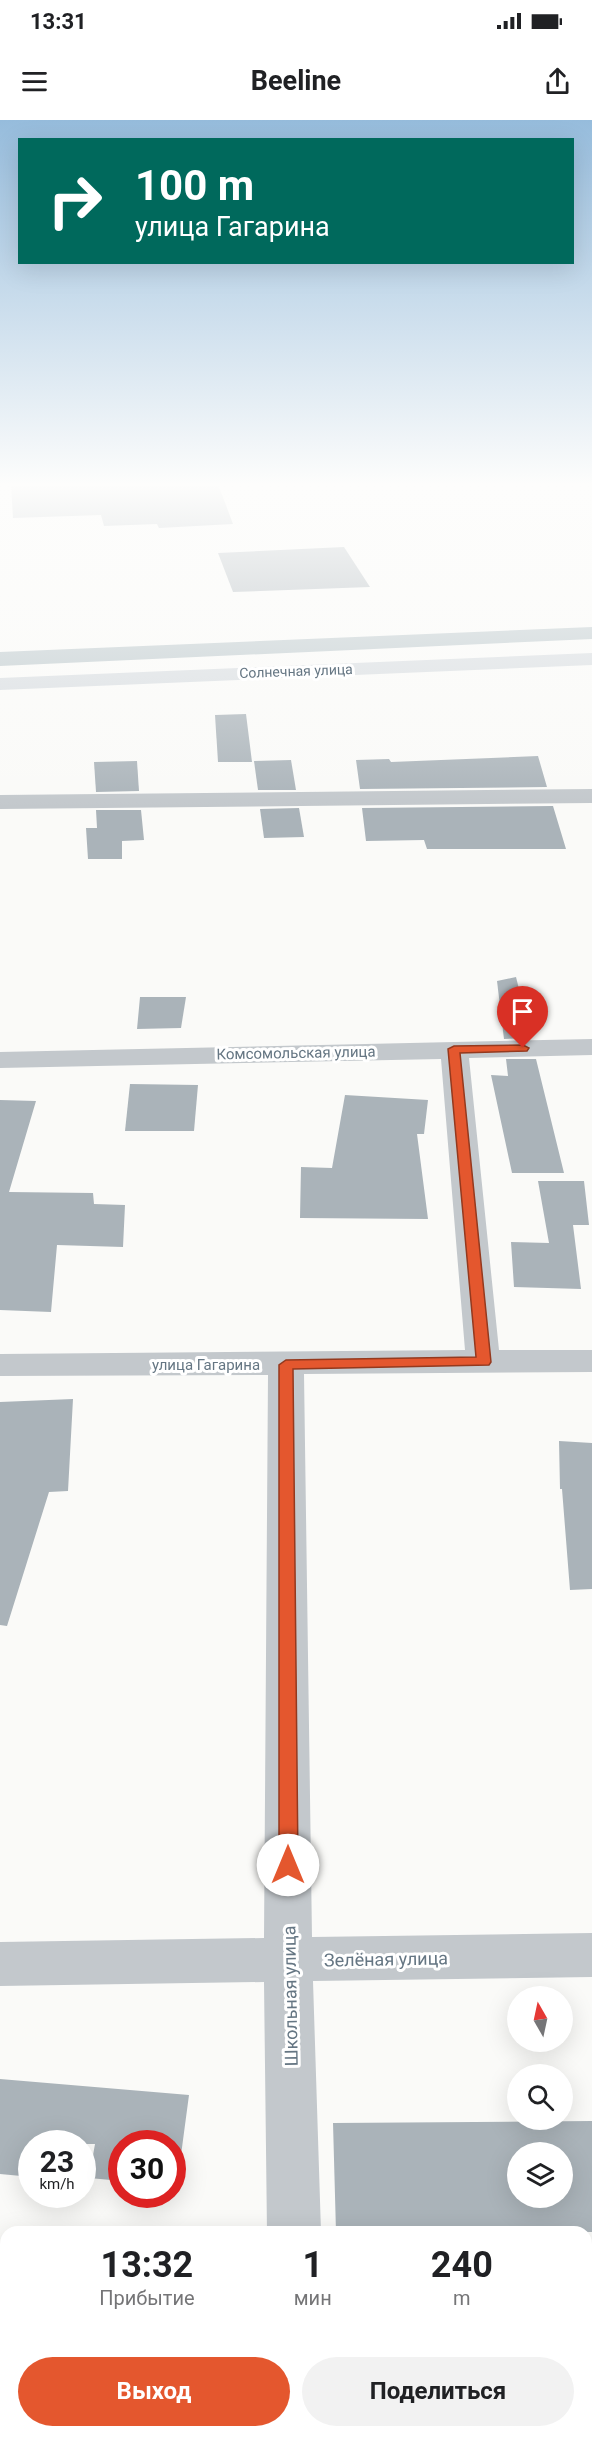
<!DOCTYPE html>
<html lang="ru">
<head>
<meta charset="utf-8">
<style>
	:root { --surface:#fff; --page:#f2f2f2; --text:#202124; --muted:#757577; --accent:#e4572e }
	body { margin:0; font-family:Roboto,sans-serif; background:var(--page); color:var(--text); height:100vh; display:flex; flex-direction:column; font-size:22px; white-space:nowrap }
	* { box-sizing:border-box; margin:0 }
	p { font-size:20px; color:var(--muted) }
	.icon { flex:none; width:33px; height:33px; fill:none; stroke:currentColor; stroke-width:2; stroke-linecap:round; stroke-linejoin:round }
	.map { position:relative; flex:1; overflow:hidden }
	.panel { position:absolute; left:0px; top:2106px; width:592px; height:212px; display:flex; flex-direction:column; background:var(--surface); border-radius:18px 18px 0 0; box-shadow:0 6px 24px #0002 }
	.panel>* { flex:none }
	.banner { position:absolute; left:18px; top:18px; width:556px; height:126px; border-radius:0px; box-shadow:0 6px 24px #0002; background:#00695c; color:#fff; overflow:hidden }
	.needle { width:39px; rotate:351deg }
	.controls { position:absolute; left:507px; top:1866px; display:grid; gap:12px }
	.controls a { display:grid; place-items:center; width:66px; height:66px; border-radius:50%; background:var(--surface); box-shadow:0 6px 24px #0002; font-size:30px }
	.speed { position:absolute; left:18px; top:2010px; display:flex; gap:12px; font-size:30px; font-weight:700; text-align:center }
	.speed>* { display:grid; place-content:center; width:78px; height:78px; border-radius:50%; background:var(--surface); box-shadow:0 6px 24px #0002; line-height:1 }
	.speed small { font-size:15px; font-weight:400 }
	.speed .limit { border:9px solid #d22; background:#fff; color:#111 }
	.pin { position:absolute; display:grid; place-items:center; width:51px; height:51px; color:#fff; margin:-62px -26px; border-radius:50% 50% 50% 0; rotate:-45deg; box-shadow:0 0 6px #0007 }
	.pin .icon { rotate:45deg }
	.me { position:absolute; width:66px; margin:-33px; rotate:0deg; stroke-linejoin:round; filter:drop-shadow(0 0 4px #0008) }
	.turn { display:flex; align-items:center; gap:21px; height:126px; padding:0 18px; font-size:27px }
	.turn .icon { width:78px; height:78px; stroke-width:2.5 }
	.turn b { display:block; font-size:42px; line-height:51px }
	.eta { display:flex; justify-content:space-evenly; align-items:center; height:102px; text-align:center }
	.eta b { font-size:36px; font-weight:700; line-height:42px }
	.primary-button { display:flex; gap:12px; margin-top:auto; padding:12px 18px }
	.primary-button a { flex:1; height:69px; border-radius:36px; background:var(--accent); color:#fff; font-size:24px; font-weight:700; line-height:69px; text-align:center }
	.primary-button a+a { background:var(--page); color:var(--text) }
	.status { display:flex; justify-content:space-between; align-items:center; height:42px; padding:0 30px; background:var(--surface); direction:ltr }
	.status svg { height:16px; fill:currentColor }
	header { display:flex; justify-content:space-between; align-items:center; height:78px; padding:0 18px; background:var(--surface); font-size:27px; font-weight:700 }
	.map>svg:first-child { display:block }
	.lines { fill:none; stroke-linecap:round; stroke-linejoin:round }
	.canal { fill:#bbc7cb; fill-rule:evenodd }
	.building { fill:#aab3b9; fill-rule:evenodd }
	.street { fill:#c3c8cc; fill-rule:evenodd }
	.secondary { fill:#d6dbdf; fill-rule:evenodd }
	.route { fill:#e4572e; stroke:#94391e; stroke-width:1.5 }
	.labels { text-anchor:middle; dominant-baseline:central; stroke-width:6; stroke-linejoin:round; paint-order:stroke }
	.far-street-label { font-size:14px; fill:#657683; stroke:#fff }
	.street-label { font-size:15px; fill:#657683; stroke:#fff }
	.near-street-label { font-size:18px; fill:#657683; stroke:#fff }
</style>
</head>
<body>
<div class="status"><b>13:31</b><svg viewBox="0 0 49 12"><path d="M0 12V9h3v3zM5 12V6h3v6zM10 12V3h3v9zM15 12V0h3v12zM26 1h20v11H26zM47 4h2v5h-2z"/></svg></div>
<header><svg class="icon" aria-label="menu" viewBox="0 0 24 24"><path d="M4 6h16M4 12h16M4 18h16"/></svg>Beeline<svg class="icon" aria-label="share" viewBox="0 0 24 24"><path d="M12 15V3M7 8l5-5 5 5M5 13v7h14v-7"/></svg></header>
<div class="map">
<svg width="592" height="2317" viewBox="0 0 592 2317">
	<rect width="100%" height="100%" fill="#fafaf8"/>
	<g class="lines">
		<!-- canal -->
		<path class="canal" d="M592 507V519L0 546V532Z"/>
	</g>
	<!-- building -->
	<g class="building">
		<path d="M11 364H218L233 404 159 408 157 404 104 406 101 395 13 398Z"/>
		<path d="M344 427 370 467 233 472 218 433Z"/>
		<path d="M246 594 252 642H218L215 595Z"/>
		<path d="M538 636 547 667 360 669 356 640 389 639 391 642Z"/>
		<path d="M291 640 296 670H258L254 641Z"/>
		<path d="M137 641 139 671 96 672 94 642Z"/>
		<path d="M553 686 566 729H427L424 720 366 721 362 688Z"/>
		<path d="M299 688 304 717 264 718 260 689Z"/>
		<path d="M96 690H141L144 720 122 721V739H88L86 708H97Z"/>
		<path d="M516 857 531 918 504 919 497 861Z"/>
		<path d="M140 877H186L181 908 137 909Z"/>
		<path d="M506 939H536L564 1053H512L491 955 508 956Z"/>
		<path d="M130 964 198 965 194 1011H125Z"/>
		<path d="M345 975 428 980 424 1014H417L428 1099 300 1098 301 1047 332 1048Z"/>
		<path d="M0 980 36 981 9 1072 93 1073 94 1084 125 1085 123 1127 57 1125 51 1192 0 1190Z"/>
		<path d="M538 1061H584L589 1105H573L581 1169 514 1167 511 1122 549 1123Z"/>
		<path d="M73 1279 68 1371 49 1372 7 1506 0 1505V1282Z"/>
		<path d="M559 1321 592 1323V1469L570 1470 562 1369H560Z"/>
		<path d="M0 1959 189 1975 177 2065H172V2024H122V2061L89 2058 95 2024H32V2057L0 2054Z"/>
		<path d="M592 2001V2112H336L333 2003ZM518 2032H562V2078H518Z"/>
	</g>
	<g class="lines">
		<!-- street -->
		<g class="street">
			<path d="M592 669V683L0 689V675Z"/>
			<path d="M592 919V935L469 938 499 1230H592V1252L304 1254 312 1817 592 1813V1857L313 1861 321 2112H267L264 1862 0 1866V1822L264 1818 268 1255 0 1256V1234L465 1230 441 939 0 948V932Z"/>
			<rect x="268" y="2312" width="60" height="5"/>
		</g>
		<!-- secondary -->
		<path class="secondary" d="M592 533V545L0 570V558Z"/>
	</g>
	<!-- sky -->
	<linearGradient id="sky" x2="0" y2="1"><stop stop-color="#96bcdc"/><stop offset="0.53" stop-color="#fdfdfc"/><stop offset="1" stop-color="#fdfdfc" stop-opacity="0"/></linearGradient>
	<rect width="592" height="688" fill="url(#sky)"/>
	<!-- route -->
	<path class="route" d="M523 925 529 928 527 931 460 933 491 1242 489 1245 293 1249 298 1745 295 1751 288 1754 281 1751 279 1745V1245L286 1240 476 1237 448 929 454 926Z"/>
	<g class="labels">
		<!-- far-street labels -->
		<g class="far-street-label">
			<text transform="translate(296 551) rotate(-2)">Солнечная улица</text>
		</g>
		<!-- street labels -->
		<g class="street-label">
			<text transform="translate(296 933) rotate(-1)">Комсомольская улица</text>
			<text x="206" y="1245">улица Гагарина</text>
		</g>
		<!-- near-street labels -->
		<g class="near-street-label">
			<text transform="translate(386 1839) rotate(-1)">Зелёная улица</text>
			<text transform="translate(290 1876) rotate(-91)">Школьная улица</text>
		</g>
	</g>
</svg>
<div class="controls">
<a><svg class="needle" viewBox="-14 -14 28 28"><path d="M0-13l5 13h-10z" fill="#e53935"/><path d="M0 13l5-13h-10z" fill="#757577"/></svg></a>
<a><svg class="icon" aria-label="search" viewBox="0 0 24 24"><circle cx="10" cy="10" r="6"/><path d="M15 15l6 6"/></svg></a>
<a><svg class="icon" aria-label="layers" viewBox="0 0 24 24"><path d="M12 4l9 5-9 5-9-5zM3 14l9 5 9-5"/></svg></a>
</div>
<div class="speed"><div>23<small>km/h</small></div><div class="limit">30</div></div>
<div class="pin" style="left:523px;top:928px;background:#d93025"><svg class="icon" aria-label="arrive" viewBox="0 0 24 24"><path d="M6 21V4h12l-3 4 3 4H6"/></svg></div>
<svg class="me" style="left:288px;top:1745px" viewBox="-20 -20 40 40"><circle r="19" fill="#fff"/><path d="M0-13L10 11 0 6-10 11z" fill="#e4572e"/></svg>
<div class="banner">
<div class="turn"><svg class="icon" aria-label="right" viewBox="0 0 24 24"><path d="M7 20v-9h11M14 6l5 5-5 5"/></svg><div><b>100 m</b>улица Гагарина</div></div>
</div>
<section class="panel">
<div class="eta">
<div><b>13:32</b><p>Прибытие</p></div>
<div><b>1</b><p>мин</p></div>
<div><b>240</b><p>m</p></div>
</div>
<div class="primary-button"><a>Выход</a><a>Поделиться</a></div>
</section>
</div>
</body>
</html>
